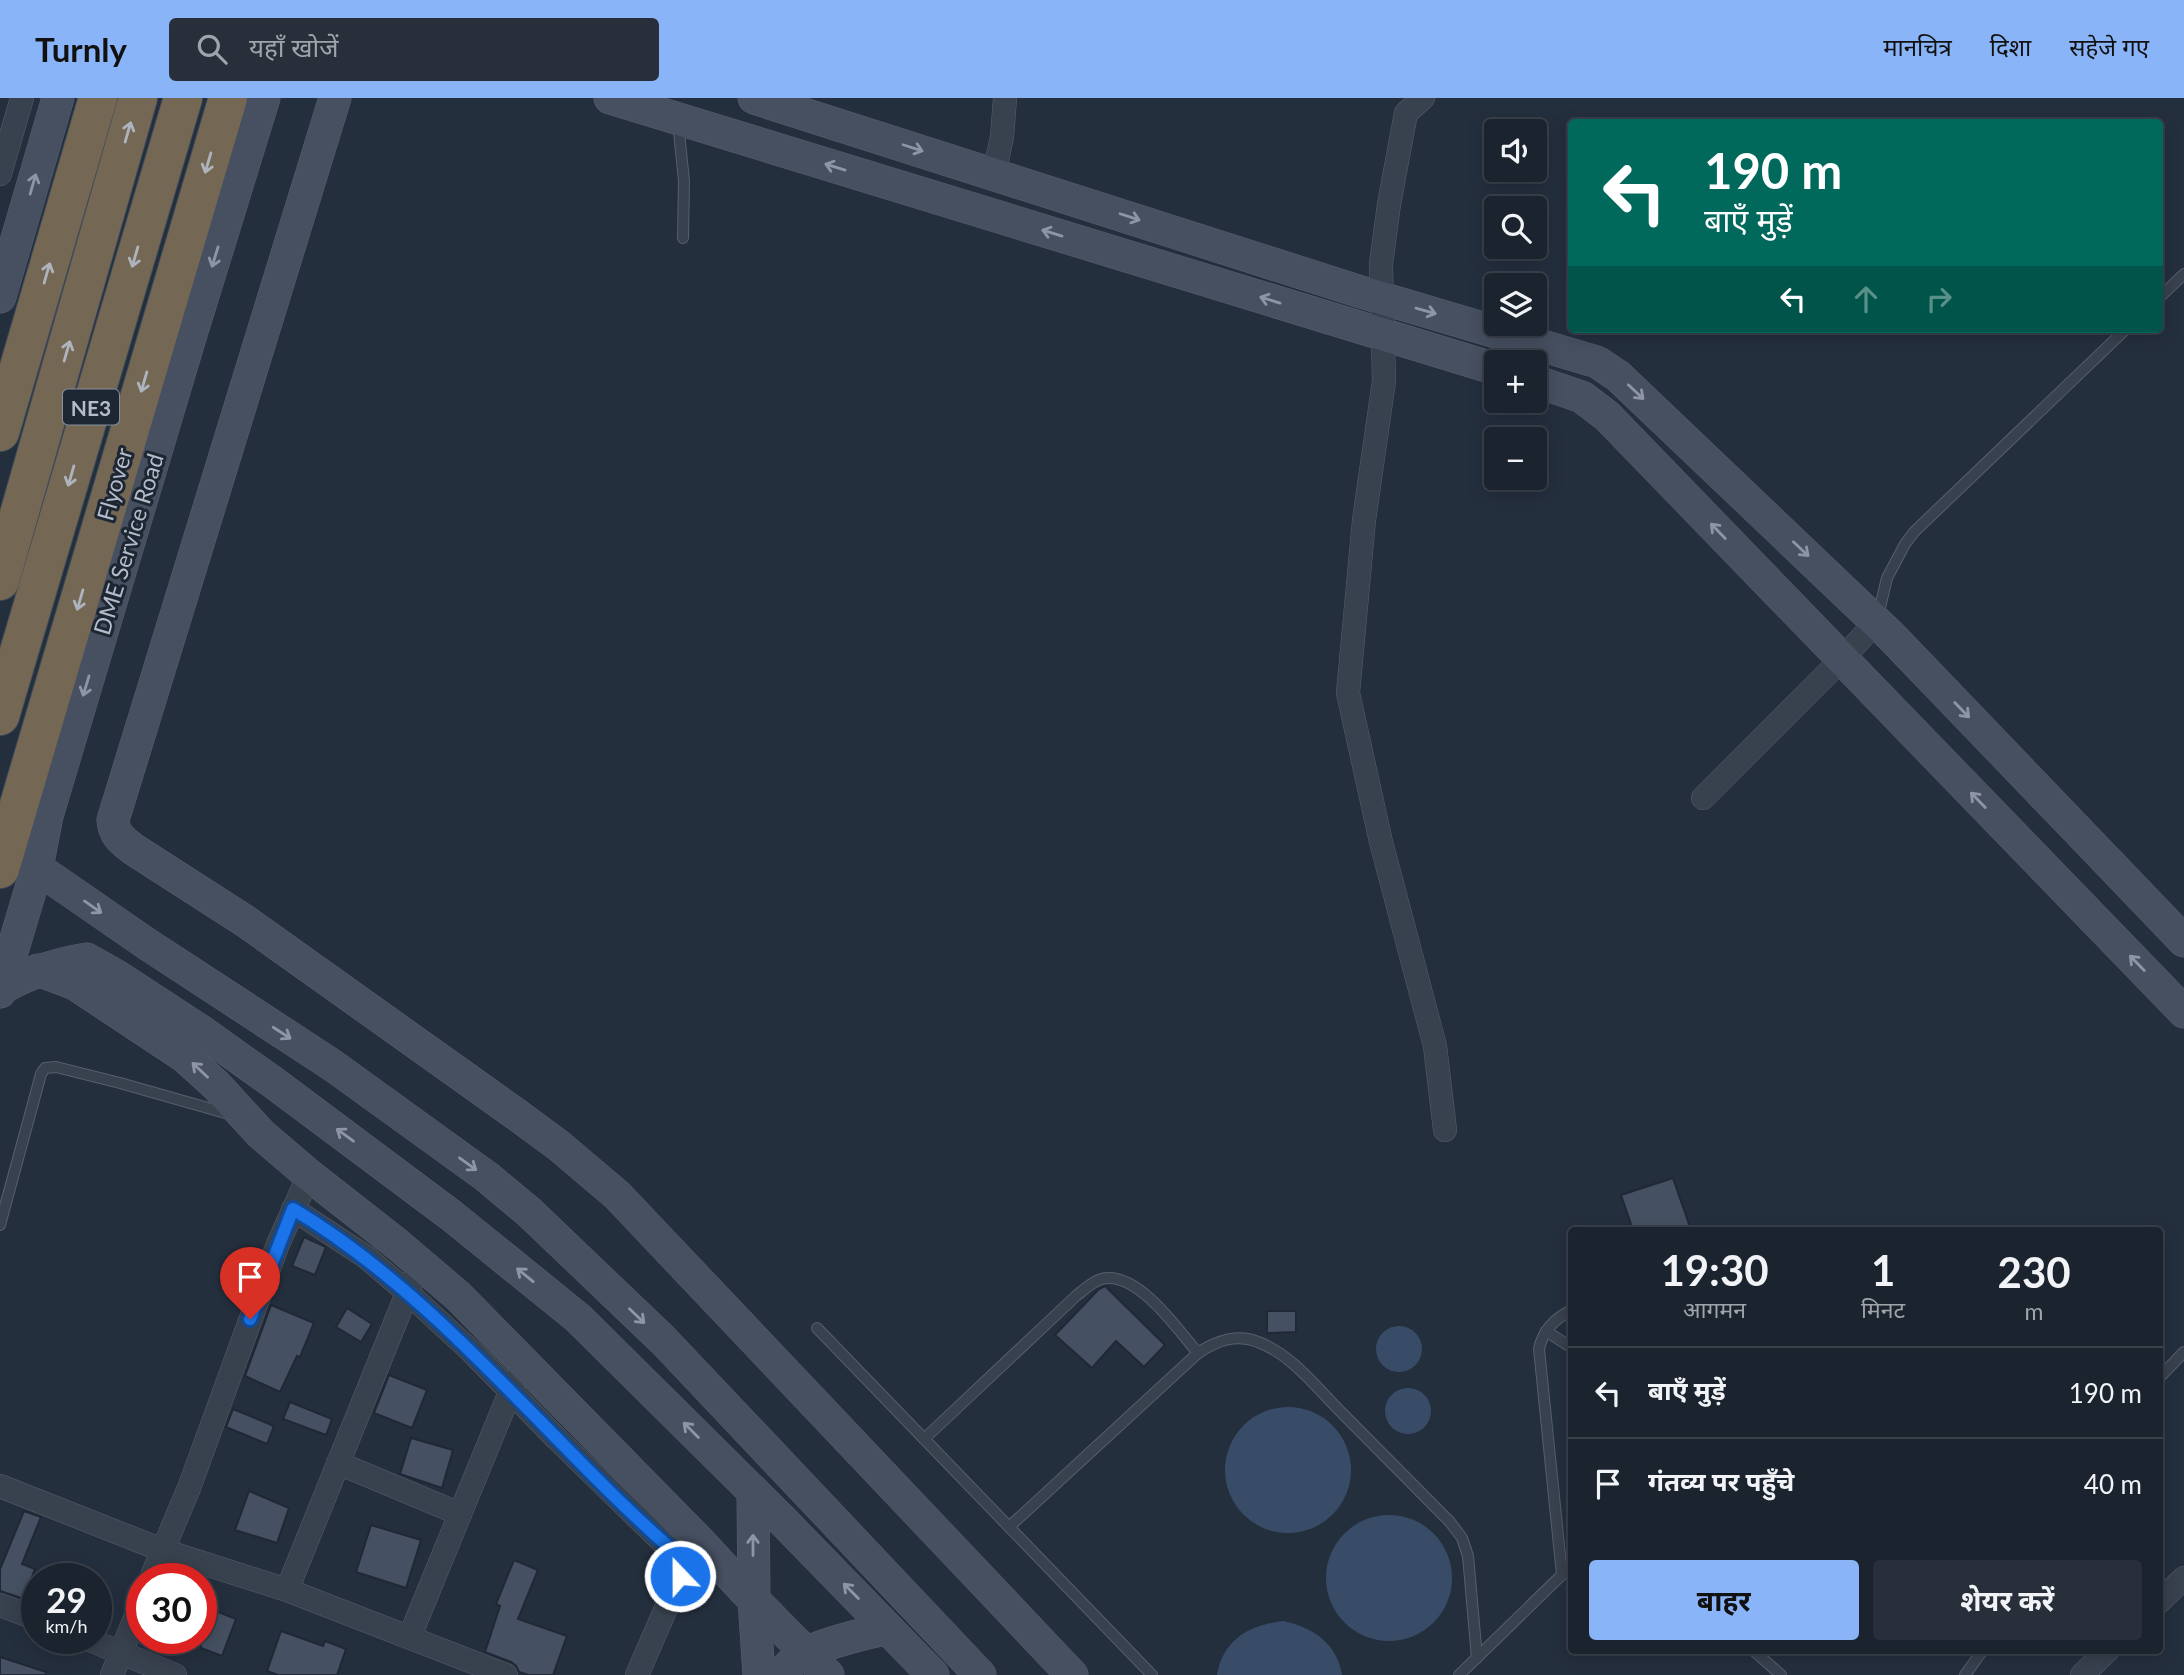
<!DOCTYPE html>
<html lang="hi">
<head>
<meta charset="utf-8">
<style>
	:root { --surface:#1b232e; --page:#282f3a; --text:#f1f3f6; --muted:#a0a4aa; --line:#39404a; --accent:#8ab4f8 }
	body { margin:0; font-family:Lato,"Noto Sans Devanagari",sans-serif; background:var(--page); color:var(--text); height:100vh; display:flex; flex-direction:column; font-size:26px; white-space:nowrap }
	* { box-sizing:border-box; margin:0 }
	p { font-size:23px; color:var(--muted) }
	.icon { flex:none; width:38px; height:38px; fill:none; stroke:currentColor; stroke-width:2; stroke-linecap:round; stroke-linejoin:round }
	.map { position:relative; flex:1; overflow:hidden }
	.drawer { position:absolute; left:1568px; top:1129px; width:595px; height:427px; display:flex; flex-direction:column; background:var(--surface); border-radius:7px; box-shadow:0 4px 18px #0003,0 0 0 2px var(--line) }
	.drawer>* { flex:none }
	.top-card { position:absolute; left:1568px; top:21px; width:595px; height:214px; border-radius:7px; box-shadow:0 4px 18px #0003,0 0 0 2px var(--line); background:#00695c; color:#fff; overflow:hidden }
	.buttons { position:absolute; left:1484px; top:21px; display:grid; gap:14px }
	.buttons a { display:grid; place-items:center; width:63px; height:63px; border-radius:7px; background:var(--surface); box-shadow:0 4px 18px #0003,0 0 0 2px var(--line); font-size:35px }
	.speed { position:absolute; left:21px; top:1465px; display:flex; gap:14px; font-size:35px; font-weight:700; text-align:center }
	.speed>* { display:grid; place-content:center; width:91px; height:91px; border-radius:50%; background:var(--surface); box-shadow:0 4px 18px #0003,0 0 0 2px var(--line); line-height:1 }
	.speed small { font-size:18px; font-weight:400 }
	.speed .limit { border:10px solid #d22; background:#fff; color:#111 }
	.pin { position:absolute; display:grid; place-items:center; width:60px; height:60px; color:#fff; margin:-72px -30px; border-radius:50% 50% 50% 0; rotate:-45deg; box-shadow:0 0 7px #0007 }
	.pin .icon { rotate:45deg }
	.me { position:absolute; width:77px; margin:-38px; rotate:338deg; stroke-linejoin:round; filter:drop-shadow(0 0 5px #0008) }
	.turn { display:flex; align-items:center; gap:24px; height:147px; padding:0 21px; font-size:32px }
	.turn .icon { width:91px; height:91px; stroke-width:2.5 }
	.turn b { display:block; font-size:49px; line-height:60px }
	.lanes { display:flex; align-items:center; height:66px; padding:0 21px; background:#0003; justify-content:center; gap:35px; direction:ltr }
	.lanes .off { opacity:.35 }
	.eta { display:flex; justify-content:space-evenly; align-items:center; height:119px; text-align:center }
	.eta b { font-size:42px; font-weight:700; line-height:49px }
	.primary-button { display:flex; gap:14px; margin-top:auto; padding:14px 21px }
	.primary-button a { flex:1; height:80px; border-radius:7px; background:var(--accent); color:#111; font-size:28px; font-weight:700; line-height:80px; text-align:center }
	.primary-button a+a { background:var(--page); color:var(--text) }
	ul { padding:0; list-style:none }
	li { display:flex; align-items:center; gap:21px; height:91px; padding:0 21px; border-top:2px solid var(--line) }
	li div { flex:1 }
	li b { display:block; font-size:26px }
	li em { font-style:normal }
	header { display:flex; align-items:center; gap:42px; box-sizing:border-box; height:98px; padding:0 35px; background:var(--accent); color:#111 }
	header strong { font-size:33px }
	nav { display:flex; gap:38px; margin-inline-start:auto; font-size:24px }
	.search { width:490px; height:63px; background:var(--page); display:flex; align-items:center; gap:18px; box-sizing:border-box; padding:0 24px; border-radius:7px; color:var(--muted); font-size:26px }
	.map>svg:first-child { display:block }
	.water { fill:#394c67 }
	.building { fill:#455162; stroke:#1f2835; stroke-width:2 }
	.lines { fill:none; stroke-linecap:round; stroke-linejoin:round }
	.lane-casing { stroke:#565f6c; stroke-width:12 }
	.street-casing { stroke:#565f6c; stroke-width:24 }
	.secondary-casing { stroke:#565f6c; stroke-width:33 }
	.highway-casing { stroke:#434c59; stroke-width:40 }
	.lane { stroke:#38414e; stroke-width:10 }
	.street { stroke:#38414e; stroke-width:23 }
	.secondary { stroke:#465061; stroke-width:32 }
	.highway { stroke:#746855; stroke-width:38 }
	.oneway { stroke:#aeb4bd }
	.oneway2 { stroke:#8e96a5 }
	.route-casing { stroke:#114b97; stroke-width:18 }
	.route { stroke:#1a73e8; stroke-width:12 }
	.labels { text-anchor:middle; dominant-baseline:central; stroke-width:6; stroke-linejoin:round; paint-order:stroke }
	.shield { fill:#1d2633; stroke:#878f9c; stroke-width:2 }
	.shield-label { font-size:21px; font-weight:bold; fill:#b4bcc9 }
	.street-label { font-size:23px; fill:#b4bcc9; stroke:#1d2633 }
</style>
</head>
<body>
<header>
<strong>Turnly</strong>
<div class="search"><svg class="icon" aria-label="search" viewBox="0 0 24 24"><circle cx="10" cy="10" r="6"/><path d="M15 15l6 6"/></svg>यहाँ खोजें</div>
<nav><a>मानचित्र</a><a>दिशा</a><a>सहेजे गए</a></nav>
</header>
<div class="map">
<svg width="2184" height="1577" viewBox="0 0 2184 1577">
	<rect width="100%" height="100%" fill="#242f3e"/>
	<!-- water -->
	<g class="water">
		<circle cx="1399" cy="1251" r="23"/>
		<circle cx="1408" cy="1313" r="23"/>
		<circle cx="1288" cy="1372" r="63"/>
		<circle cx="1389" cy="1480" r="63"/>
		<path d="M1283 1523C1312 1529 1337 1545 1342 1577H1217C1223 1541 1250 1527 1283 1523Z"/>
	</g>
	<!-- building -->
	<g class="building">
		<path d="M1673 1080 1691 1132H1633L1621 1097Z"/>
		<path d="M304 1139 326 1149 315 1177 292 1168Z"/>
		<path d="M1105 1188 1165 1247 1144 1269 1116 1243 1092 1270 1055 1237 1099 1191Z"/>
		<path d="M271 1207 314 1225 300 1259 297 1258 280 1294 245 1278Z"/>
		<path d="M347 1210 372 1226 361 1244 336 1229Z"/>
		<path d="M1267 1213H1296V1234L1267 1235Z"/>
		<path d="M389 1277 427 1292 412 1330 374 1315Z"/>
		<path d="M290 1304 332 1321 326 1337 283 1321Z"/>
		<path d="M233 1311 274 1328 267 1346 226 1329Z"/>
		<path d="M411 1340 453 1352 442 1390 400 1376Z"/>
		<path d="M249 1393 289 1410 277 1445 235 1432Z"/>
		<path d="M24 1413 41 1419 22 1466 35 1471 24 1501 0 1493V1471Z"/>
		<path d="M371 1427 421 1442 406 1490 356 1474Z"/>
		<path d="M514 1462 538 1472 518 1521 567 1538 553 1577H529L519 1574 516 1568 511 1564 485 1554 500 1508 496 1506Z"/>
		<path d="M201 1507 236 1521 222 1558 201 1550Z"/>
		<path d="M281 1533 323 1548 325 1543 346 1551 337 1577H278L267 1573Z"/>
		<path d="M0 1559 46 1574V1577H0Z"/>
	</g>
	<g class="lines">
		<!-- lane casing -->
		<g class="lane-casing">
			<g id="lane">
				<path d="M678 24 684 83 683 140"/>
				<path d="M2160 199 2184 176"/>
				<path d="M1878 518 1887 480 1905 446 1914 434 2126 231"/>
				<path d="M0 1127 41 976 45 970 56 969 120 985 229 1016"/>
				<path d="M817 1230 1152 1577"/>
				<path d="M1546 1233 1572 1250"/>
				<path d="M2160 1279 2184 1254"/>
				<path d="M924 1341 1076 1198C1085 1191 1096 1180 1108 1180 1142 1179 1178 1232 1198 1255"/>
				<path d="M1009 1429 1198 1255C1216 1243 1236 1235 1258 1244 1291 1256 1316 1289 1340 1313 1377 1350 1413 1387 1450 1424L1462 1440 1468 1458 1477 1560"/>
				<path d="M1562 1477 1539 1251C1543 1232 1555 1220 1572 1212"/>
				<path d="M1753 1552 1781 1577"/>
				<path d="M1459 1577 1572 1467"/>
				<path d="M1965 1577 1983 1552"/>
			</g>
		</g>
		<!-- street casing -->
		<g class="street-casing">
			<g id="street">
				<path d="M1423 0 1406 15 1389 106 1381 166 1384 283 1364 422 1348 595 1381 744 1435 948 1445 1032"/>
				<path d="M0 76 22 0"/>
				<path d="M994 76 1002 39 1005 0"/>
				<path d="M1703 700 1842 561 1876 524"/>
				<path d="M293 1111 366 1159 407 1194 472 1254 557 1341 679 1460 681 1468 680 1478 637 1577"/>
				<path d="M338 1365 460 1416"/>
				<path d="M0 1388 162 1452 287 1492 506 1577"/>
				<path d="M151 1480 189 1390 278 1146 309 1077"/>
				<path d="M287 1492 412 1183"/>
				<path d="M2160 1503 2184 1480"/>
				<path d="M0 1507 37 1521"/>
				<path d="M410 1538 515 1282"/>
				<path d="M85 1540 175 1577"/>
				<path d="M112 1577 142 1503"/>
				<path d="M2082 1577 2108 1552"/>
			</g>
		</g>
		<!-- secondary casing -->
		<g class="secondary-casing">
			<g id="secondary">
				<path d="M335 0 113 722C114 737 122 742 133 751L245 823 513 1014 558 1047 617 1097 1072 1577"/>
				<path d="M610 0 1496 271"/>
				<path d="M754 0 1361 194 1597 264 1618 278 1891 538 2184 843"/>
				<path d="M0 199 58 0"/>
				<path d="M1535 283 1582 299 1607 318 2184 914"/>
				<path d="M37 770 147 846 332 967 487 1079 529 1114 663 1242 980 1577"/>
				<path d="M38 872 75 886 185 959 216 987 261 1036 309 1077 397 1146 458 1198 699 1443 746 1494 828 1577"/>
				<path d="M1 891C28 875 55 866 87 861L117 878 201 933 274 985 452 1118 578 1220 782 1422 933 1577"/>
				<path d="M0 894 37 770 47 718 189 243 264 0"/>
				<path d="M753 1393 754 1502 759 1577"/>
				<path d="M783 1577C793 1549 860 1538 887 1530"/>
			</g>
		</g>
		<!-- highway casing -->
		<g class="highway-casing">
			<g id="highway">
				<path d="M0 334 98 0"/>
				<path d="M0 483 138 0"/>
				<path d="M0 618 183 0"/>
				<path d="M0 771 228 0"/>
			</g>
		</g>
		<!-- lane -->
		<use href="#lane" class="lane"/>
		<!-- street -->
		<use href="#street" class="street"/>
		<!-- secondary -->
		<use href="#secondary" class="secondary"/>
		<!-- highway -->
		<use href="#highway" class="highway"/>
	</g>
	<!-- one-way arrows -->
	<defs><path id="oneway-shaft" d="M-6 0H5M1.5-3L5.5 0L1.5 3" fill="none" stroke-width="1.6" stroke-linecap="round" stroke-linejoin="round" transform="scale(1.75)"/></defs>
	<g class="oneway">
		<use href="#oneway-shaft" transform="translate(128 34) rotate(-74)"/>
		<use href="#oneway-shaft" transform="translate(208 65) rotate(106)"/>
		<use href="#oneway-shaft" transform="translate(135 159) rotate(106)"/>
		<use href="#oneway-shaft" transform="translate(47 175) rotate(-74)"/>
		<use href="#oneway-shaft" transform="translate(67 253) rotate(-74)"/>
		<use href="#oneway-shaft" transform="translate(144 284) rotate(106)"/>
		<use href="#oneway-shaft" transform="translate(71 378) rotate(106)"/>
		<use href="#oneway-shaft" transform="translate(80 502) rotate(106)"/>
	</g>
	<g class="oneway2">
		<use href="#oneway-shaft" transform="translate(913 50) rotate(18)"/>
		<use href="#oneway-shaft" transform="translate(835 69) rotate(-163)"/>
		<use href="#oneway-shaft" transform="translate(33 86) rotate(-74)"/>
		<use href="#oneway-shaft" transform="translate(1130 119) rotate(18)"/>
		<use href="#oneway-shaft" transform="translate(1052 135) rotate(-163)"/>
		<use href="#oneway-shaft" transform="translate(215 159) rotate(107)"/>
		<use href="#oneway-shaft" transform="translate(1270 202) rotate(-163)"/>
		<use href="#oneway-shaft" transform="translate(1426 213) rotate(16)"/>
		<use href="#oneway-shaft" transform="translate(1636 294) rotate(43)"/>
		<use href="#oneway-shaft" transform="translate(1718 433) rotate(-134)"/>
		<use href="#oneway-shaft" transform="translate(1801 451) rotate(43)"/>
		<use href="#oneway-shaft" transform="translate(86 588) rotate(107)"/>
		<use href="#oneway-shaft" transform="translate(1962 612) rotate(46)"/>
		<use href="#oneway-shaft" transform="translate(1978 702) rotate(-134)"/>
		<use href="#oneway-shaft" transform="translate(93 809) rotate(35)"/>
		<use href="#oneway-shaft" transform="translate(2137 865) rotate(-134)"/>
		<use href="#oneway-shaft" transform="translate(282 935) rotate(33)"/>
		<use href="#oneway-shaft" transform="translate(200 972) rotate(-137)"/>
		<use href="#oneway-shaft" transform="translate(345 1037) rotate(-144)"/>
		<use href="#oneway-shaft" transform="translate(468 1066) rotate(36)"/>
		<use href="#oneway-shaft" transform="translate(525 1177) rotate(-141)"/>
		<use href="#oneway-shaft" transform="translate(637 1218) rotate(44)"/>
		<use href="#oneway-shaft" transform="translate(691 1332) rotate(-135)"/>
		<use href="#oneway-shaft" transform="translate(753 1447) rotate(-90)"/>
		<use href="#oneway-shaft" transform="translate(851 1493) rotate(-135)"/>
	</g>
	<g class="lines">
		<!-- route casing -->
		<g class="route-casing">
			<path id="route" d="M250 1221 293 1111C440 1199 544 1339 671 1451 680 1461 682 1466 680 1478"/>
		</g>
		<!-- route -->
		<use href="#route" class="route"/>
	</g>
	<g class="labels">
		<!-- shield labels -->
		<rect class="shield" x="63" y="291.5" width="56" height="35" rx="5"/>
		<g class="shield-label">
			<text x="91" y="309">NE3</text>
		</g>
		<!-- street labels -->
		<g class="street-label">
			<text transform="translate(114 386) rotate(-74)">Flyover</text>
			<text transform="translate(128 446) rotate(-73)">DME Service Road</text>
		</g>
	</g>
</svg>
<div class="buttons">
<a><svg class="icon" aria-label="sound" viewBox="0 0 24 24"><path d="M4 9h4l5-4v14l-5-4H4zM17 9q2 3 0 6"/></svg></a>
<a><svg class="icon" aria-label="search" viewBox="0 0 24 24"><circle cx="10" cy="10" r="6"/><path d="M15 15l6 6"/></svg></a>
<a><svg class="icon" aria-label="layers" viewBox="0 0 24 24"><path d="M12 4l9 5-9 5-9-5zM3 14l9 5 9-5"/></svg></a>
<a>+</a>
<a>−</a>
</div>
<div class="speed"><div>29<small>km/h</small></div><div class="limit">30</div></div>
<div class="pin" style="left:250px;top:1221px;background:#d93025"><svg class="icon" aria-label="arrive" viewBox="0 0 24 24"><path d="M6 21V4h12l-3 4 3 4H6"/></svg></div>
<svg class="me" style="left:680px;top:1478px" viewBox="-20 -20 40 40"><circle r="17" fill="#1a73e8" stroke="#fff" stroke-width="3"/><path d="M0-11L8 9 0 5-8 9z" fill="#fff"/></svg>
<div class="top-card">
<div class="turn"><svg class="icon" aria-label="left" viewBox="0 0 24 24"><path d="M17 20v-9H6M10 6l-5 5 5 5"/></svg><div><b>190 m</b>बाएँ मुड़ें</div></div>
<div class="lanes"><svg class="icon" aria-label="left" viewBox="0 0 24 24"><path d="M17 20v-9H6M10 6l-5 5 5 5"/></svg><svg class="icon off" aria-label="ahead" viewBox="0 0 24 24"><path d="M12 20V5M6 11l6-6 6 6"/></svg><svg class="icon off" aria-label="right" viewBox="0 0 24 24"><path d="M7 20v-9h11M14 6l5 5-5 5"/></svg></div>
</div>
<section class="drawer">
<div class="eta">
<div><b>19:30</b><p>आगमन</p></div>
<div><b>1</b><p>मिनट</p></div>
<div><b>230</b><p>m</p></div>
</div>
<ul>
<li><svg class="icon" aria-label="left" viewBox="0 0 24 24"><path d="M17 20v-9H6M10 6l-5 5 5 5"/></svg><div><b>बाएँ मुड़ें</b></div><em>190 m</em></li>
<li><svg class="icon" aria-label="arrive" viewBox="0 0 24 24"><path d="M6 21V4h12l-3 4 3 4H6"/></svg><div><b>गंतव्य पर पहुँचे</b></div><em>40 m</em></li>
</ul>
<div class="primary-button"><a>बाहर</a><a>शेयर करें</a></div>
</section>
</div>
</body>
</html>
